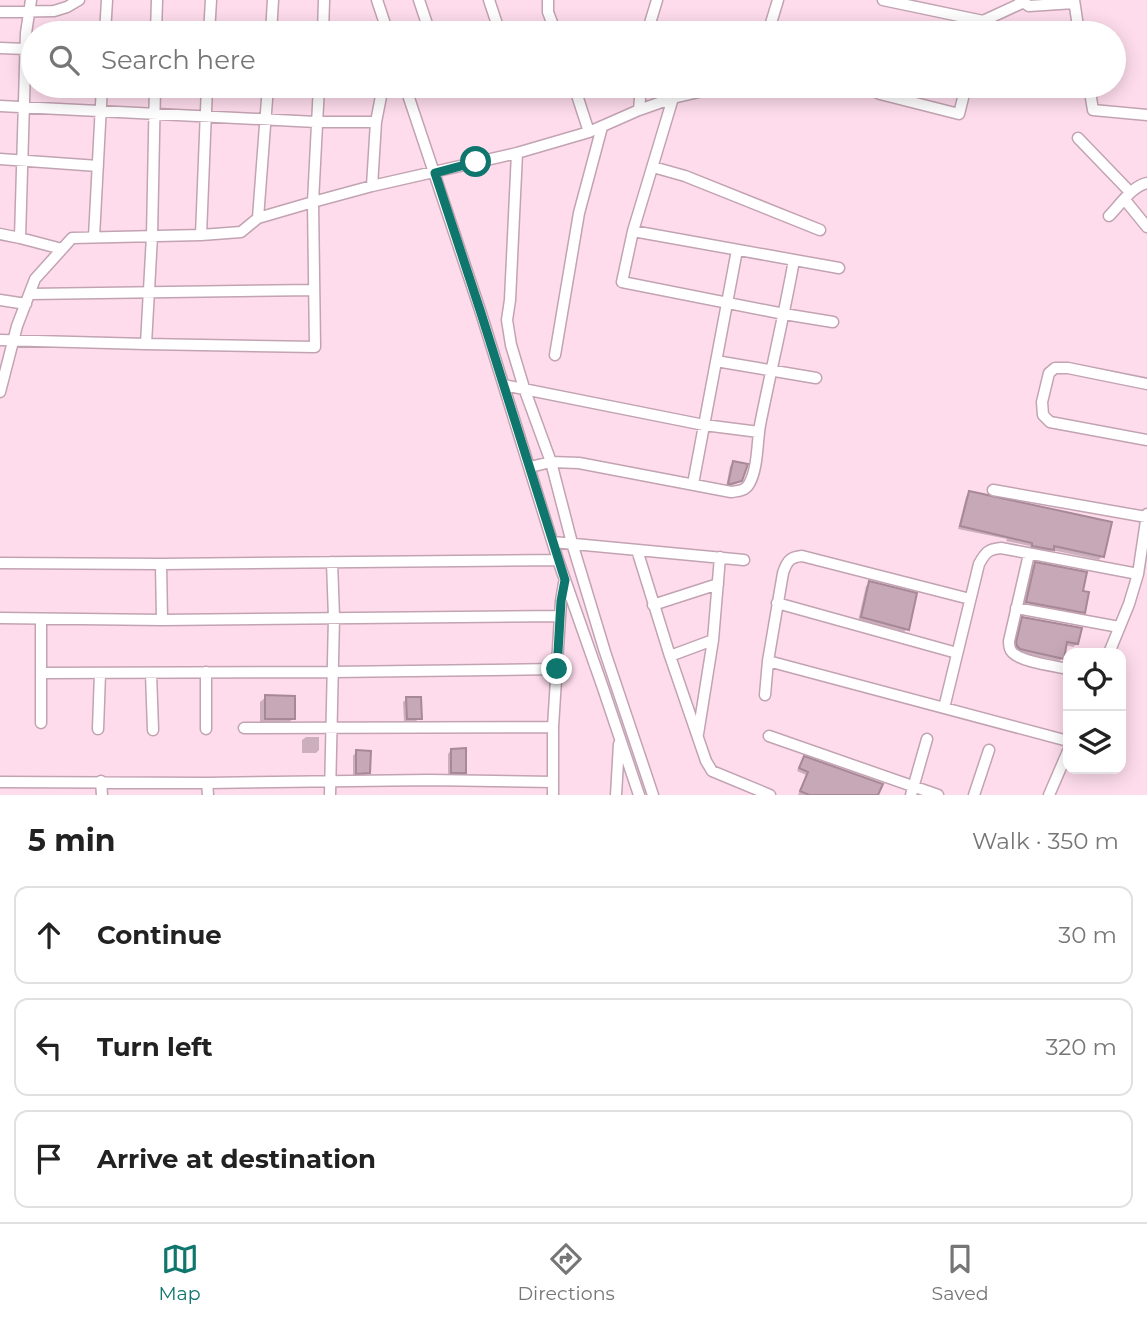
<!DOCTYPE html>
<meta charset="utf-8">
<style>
:root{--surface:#fff;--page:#f2f2f2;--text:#222;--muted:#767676;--line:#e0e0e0;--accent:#0f766e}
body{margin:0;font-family:Montserrat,sans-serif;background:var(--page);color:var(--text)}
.controls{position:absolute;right:21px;bottom:21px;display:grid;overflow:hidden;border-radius:14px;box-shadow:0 4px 18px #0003}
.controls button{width:63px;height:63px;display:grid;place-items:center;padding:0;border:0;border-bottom:2px solid var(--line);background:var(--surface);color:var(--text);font:35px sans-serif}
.stop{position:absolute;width:21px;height:21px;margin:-16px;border:5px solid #0f766e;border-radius:50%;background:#fff}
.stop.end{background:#0f766e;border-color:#fff;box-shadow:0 2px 7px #0008}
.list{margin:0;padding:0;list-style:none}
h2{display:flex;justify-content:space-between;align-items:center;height:91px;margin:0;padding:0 28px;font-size:30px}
h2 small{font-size:23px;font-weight:400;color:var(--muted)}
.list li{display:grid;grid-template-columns:46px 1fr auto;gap:21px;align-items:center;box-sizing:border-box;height:98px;margin:0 14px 14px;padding:0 14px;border:2px solid var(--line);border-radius:14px}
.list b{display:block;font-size:26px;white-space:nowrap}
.list em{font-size:23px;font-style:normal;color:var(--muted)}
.icon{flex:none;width:38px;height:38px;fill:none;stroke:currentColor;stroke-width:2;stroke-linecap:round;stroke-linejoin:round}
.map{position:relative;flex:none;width:1147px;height:795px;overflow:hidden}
.search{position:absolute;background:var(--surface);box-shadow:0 4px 18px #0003;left:21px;right:21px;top:21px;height:77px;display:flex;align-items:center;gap:18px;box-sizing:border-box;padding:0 24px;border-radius:38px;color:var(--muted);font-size:26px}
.sheet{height:427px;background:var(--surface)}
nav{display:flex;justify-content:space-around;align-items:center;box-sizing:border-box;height:98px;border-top:2px solid var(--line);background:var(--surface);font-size:19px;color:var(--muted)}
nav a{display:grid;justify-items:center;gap:4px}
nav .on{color:var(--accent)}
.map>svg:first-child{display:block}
</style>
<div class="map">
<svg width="1147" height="795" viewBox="0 0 1147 795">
<rect width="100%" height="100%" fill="#fedcec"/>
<!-- shadow -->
<path fill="#0003" d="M733,463L740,480L736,484L726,487L730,466Z
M969,493L1102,556L1099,560L1052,550L1048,553L1029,549L1030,546L1006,541L1007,539L958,529L966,497Z
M1035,564L1081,593L1083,612L1080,616L1023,605L1032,567Z
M870,583L907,629L904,632L898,631V630L858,621L866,586Z
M1023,619L1077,644L1073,647L1065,645L1063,658L1059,661L1019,653L1014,648L1019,622Z
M266,697L293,719L287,724H260V702Z
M407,699L420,718L416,721L404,722L403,702Z
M306,737H319V750L316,753H302V740Z
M451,750L465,772L461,775L448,776V754Z
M356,752L369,773L365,776H353V756Z
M804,758L880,785L876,795H798L806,775L797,771L801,762Z"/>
<!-- building -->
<path fill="#c7a8b7" stroke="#a78897" stroke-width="2" d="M733,461L748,464L742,481L731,484H728Z
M969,491L1112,522L1104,557L1054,546V550L1032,546V543L960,526Z
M1035,562L1087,572L1083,591L1089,592L1085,613L1026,602Z
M869,581L917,593L909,630L861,617Z
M1022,617L1082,628L1078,644L1067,642L1064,659L1020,649L1017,646L1016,642Z
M265,695L295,696V719H265Z
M406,697H421L422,719H407Z
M466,748V773H451V749Z
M356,750L371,751L370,773L356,774Z
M804,756L883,784L878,795H809L800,791L808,772L799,768Z"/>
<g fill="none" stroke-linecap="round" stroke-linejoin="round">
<!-- minor casing -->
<g stroke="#c2a3b2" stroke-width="13">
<path id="minor" d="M31,0L26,33L20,238L62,249
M377,0L388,33
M419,0L430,33
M489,0L500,33
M548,0V12L556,33
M883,0L983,21L1022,3
M1020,0L1029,6L1074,3
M1074,0L1079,33
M0,12L54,11L67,7L79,0
M105,33L107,0
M156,33L157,0
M209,33L211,0
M271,33L273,0
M323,33L324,0
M647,33L657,0
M768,33L778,0
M980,33L983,21
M0,48L26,49
M155,86L152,236L146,344L315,347L313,202L258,218L268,86
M207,86L201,235L241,232L258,218
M319,86L313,202L372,186L517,153L589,132L639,110L673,98L633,231L622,282L784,314L833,322
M405,86L481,313L558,560L603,688L639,795
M574,86L589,132
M803,86L828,90L858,86
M864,86L880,94L959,114L966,86
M1089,86L1093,110L1147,115
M673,98L724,86
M0,106L316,122H376
M639,110L641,86
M1078,138L1130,192
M517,153L510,300L507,320L511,345L524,388L551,462L572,543L605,652L653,795
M0,159L98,166
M653,167L685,176L820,230
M372,186L376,122L383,86
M1125,200L1147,227
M1109,216C1120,205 1132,186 1147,183
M633,231L839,268
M0,234L20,238
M94,237L102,86
M30,294L314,290
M0,300L26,304
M0,340L146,344
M555,355L579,213L602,127
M716,361L816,378
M1147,384L1068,368H1055L1049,373L1042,402L1043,415L1050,422L1147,440
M504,385L704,425L759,432
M0,392L17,326L35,279L72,238L201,235
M530,467L551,462L579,463L731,492C738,491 745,491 749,484C758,469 757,442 760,425C771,370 784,316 794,260
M693,484L737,250
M993,490L1146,517
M553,542L744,560
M637,550L670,656L706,761L712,771L770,795
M1029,554L1009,641C1009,645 1009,649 1012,652C1020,662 1055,666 1068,669
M0,563L161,564L558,560
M161,564L162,620
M777,603L957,653
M653,605L718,584
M1016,608L1119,627
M0,618L162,620L560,616
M41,619V723
M1109,653L1129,604L1138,574L1147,514
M670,656L713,640
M768,661L1068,741
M41,673L333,672L557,669
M151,673L153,730
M765,695L768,661L783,573C787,561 790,557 802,556L970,599
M944,708L979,564C985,553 988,549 1001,548L1138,574
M244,728L553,727
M98,729L100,673
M206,729V672
M698,734L713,640L720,557
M769,736L938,795
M101,781L102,795
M0,782L207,783L429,780L553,782
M207,783L208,795
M330,795L334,617L332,562
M553,795V727L561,601L564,583
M616,795L619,744
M911,795L927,739
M974,795L989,750
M1049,795L1068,751"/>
</g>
<!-- minor -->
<use href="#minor" stroke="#fff" stroke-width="10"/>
</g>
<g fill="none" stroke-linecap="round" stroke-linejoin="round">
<!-- route -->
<path stroke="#0f766e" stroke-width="9" d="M476,162L435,173L481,313L565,580L561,601L557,669"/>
</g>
</svg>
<div class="controls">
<button><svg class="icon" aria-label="locate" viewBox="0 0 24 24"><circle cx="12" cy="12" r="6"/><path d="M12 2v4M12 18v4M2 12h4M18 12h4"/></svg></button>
<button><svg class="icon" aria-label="layers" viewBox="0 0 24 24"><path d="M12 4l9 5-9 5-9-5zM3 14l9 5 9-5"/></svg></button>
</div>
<div class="stop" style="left:476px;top:162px"></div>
<div class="stop end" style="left:557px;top:669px"></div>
<div class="search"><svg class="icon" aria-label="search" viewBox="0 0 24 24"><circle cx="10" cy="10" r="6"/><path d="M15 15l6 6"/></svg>Search here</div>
</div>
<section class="sheet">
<h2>5 min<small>Walk · 350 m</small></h2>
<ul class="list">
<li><svg class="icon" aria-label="ahead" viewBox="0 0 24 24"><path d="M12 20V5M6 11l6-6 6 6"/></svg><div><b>Continue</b></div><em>30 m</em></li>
<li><svg class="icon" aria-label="left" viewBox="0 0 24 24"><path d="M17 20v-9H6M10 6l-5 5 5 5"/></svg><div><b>Turn left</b></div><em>320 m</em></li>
<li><svg class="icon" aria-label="arrive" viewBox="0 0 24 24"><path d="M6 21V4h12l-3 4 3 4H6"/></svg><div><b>Arrive at destination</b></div></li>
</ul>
</section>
<nav>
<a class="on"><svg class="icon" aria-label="map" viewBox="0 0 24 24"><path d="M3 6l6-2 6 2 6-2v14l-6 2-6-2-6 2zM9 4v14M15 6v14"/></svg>Map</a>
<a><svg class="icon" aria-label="directions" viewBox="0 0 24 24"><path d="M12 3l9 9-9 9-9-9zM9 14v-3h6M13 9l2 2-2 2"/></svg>Directions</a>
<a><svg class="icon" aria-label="saved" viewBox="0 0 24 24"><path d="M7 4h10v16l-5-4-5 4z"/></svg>Saved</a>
</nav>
